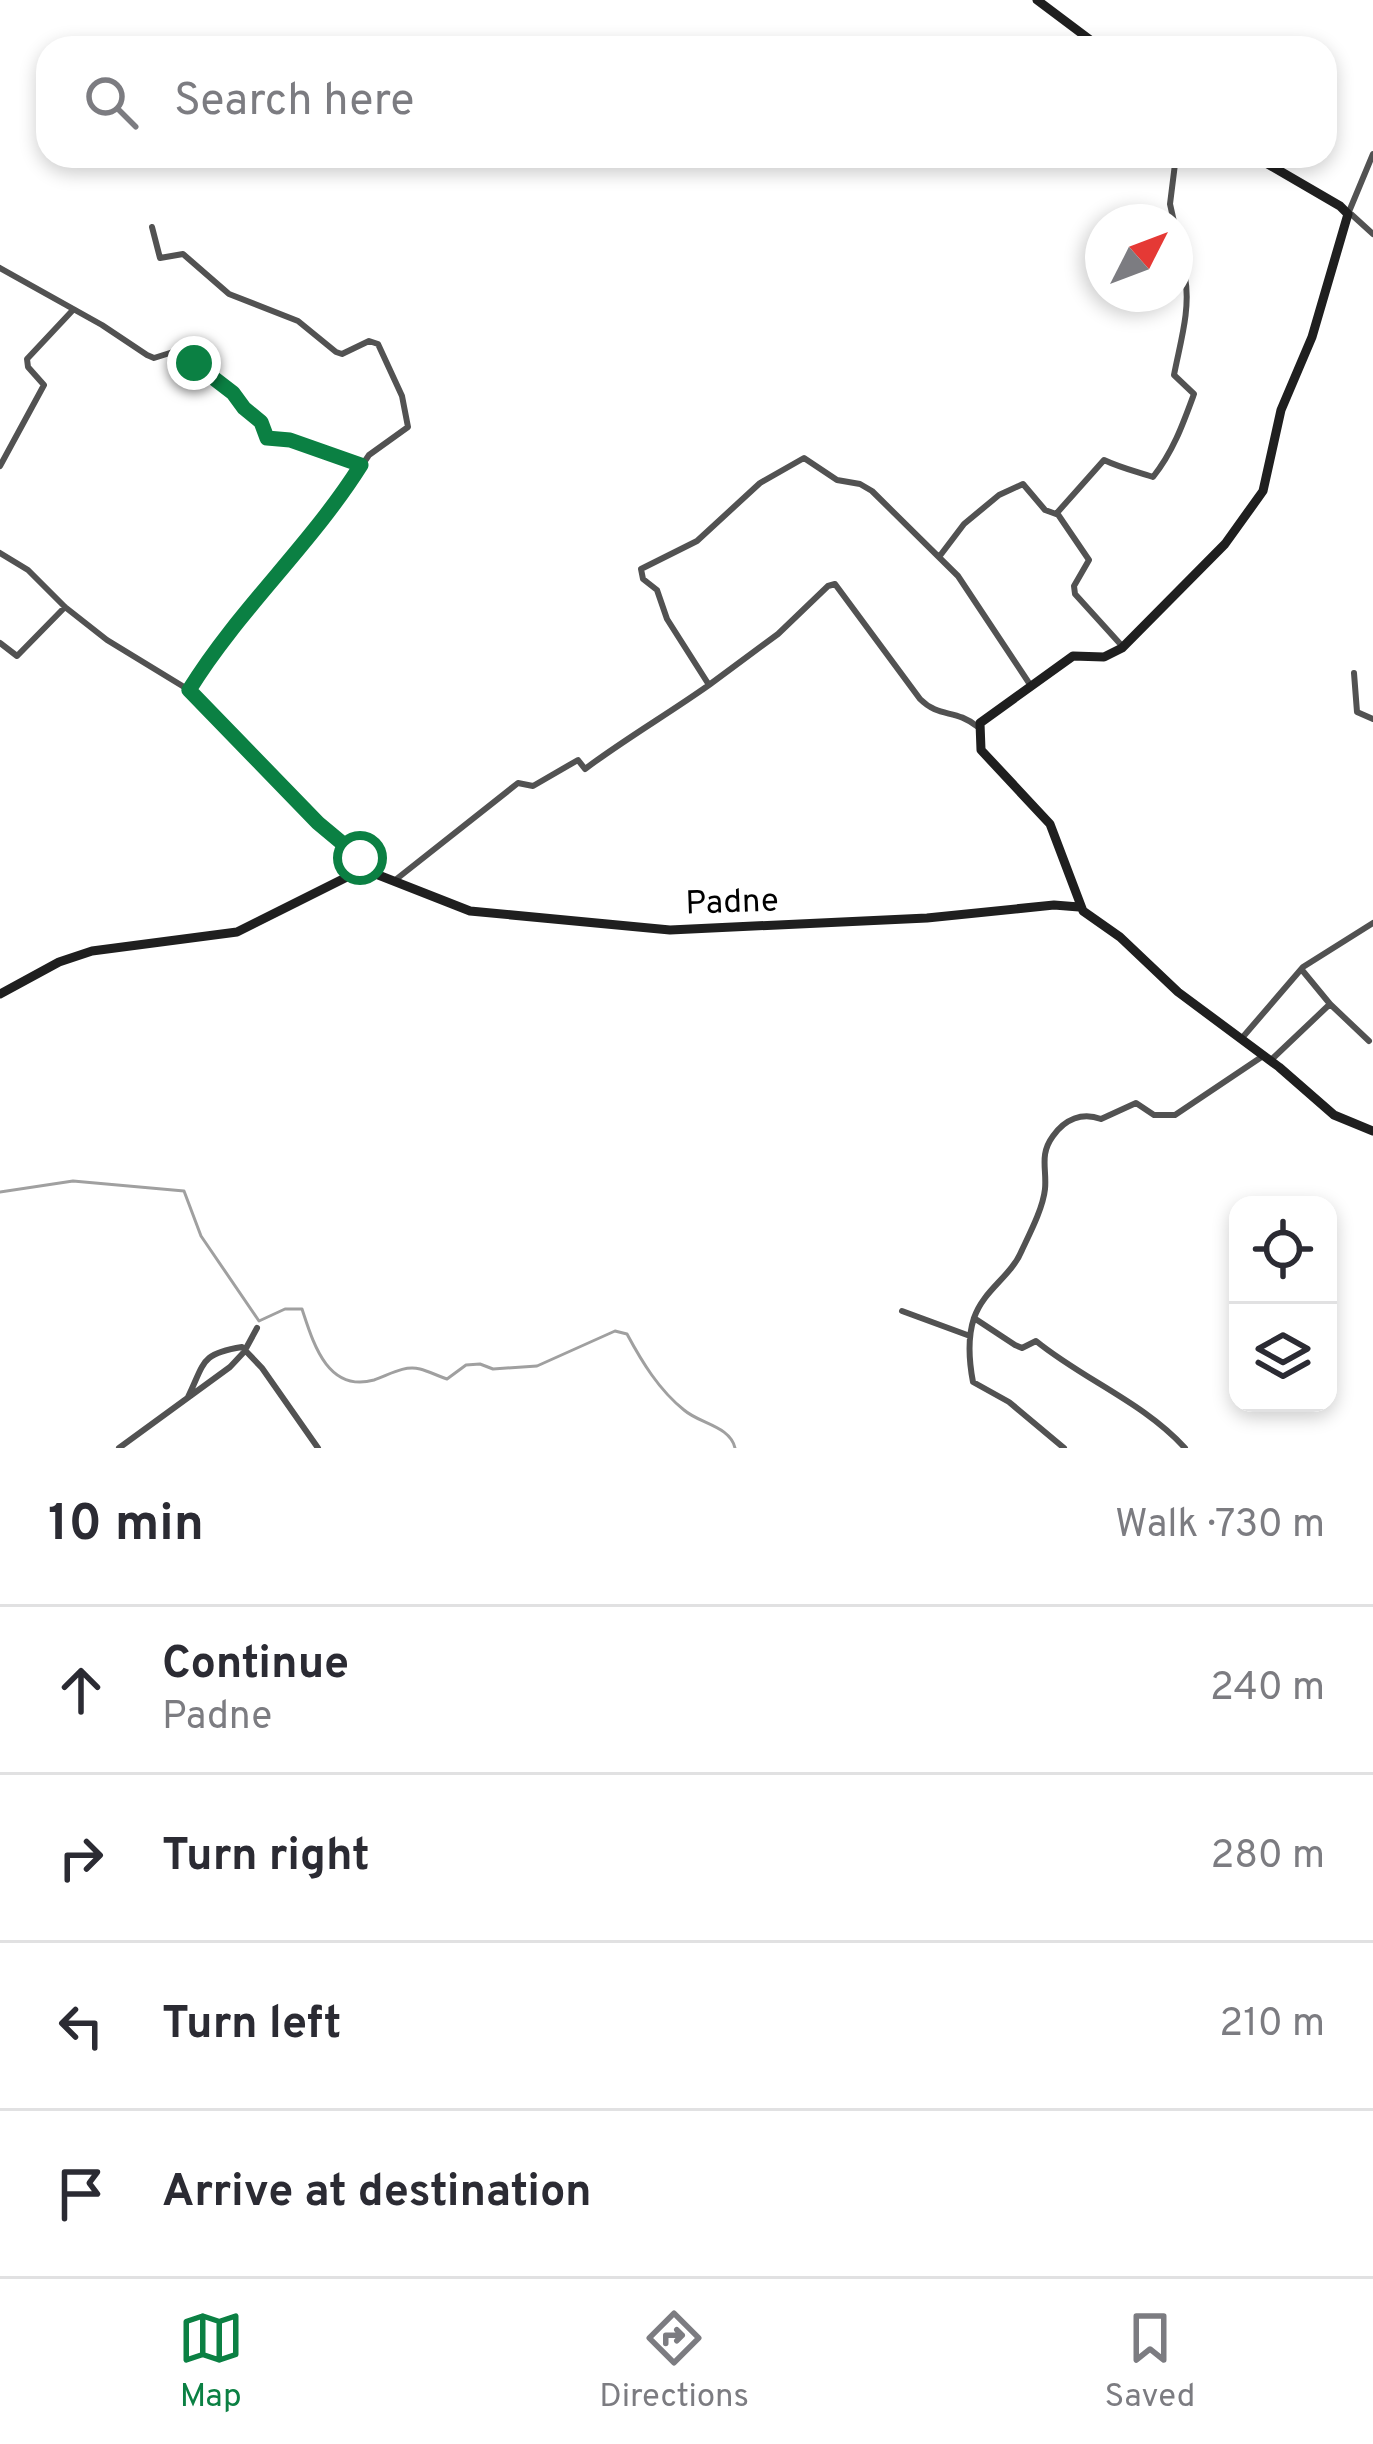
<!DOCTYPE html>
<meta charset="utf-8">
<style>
:root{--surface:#fff;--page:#f2f2f3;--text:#2b2b33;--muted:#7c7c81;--line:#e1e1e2;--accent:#0b8043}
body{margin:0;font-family:Overpass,sans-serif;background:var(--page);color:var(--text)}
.controls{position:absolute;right:36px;bottom:36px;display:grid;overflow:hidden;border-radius:24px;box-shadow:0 6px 18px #0003}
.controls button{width:108px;height:108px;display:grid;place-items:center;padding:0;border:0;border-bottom:3px solid var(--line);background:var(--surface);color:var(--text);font:60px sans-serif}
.compass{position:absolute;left:1085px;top:204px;width:108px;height:108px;border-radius:50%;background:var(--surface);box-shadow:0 6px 18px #0003;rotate:48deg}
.stop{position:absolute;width:36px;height:36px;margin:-27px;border:9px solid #0b8043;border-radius:50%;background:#fff}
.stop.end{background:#0b8043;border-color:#fff;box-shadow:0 3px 12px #0008}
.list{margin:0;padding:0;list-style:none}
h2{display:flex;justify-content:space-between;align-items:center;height:156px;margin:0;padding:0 48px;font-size:51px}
h2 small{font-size:39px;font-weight:400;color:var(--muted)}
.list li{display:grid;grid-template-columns:78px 1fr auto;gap:36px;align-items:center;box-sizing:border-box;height:168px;padding:0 48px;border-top:3px solid var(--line)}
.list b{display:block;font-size:45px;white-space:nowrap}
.list p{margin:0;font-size:39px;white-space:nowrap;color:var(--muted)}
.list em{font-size:39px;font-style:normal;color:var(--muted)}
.icon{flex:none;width:66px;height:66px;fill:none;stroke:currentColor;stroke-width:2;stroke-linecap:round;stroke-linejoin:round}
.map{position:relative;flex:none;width:1373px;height:1448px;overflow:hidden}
.search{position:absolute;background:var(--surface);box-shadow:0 6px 18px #0003;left:36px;right:36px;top:36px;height:132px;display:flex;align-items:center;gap:30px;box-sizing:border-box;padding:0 42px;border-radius:36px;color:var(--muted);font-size:45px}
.sheet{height:828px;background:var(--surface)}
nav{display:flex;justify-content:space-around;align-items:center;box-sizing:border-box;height:168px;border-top:3px solid var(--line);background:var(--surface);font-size:33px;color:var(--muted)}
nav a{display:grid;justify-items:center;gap:6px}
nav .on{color:var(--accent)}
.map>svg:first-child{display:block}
</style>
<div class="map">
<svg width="1373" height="1448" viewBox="0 0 1373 1448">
<rect width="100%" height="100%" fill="#fff"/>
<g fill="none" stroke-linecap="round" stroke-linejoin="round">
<!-- stream -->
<path stroke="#a0a0a0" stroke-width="3" d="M0,1192L73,1181L184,1191L201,1236L259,1321L285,1309H302C313,1342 327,1393 374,1380C389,1375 403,1365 420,1369C428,1371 438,1376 447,1379L466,1365L480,1364L493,1369L537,1366L615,1331L627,1334C642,1362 659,1390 684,1410C700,1424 730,1426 735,1448"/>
<!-- minor -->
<path stroke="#525252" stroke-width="6" d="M1348,214L1373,154
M1351,214L1373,234
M1174,222L1170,204L1176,156
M152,227L160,258L183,254L229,294L298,321L336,352L342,354L369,341L378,344L402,396L408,427L369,455L319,529L224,637L189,690
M0,268L102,325L147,355L154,358L173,352L233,393L244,408L261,422L267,438L290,440L361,465
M0,466L44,385L28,367L27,359L72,311
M1057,513L1089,560L1074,586L1075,594L1123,647
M0,553L28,570L65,607L107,640L189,690L368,869
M939,557L964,524L999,495L1023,484L1045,510L1056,514L1104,460C1121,468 1135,471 1153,477C1173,452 1183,424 1194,394L1174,375C1180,343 1191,309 1185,277L1175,268
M0,643L17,656L65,607
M1354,673L1357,712L1373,719
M709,685L778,634L828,586L835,584L920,699C940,719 955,708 978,727
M394,881L518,783L533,786L578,760L585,769C625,739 668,714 709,685L667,619L657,590L643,579L641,569L697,541L760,483L804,458L837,480L860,484L872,491L958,576L1031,686
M1302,970L1330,1004
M1242,1038L1303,967L1373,923
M1270,1061L1330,1004L1369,1041
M902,1311L970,1336
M974,1318L1015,1345L1022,1348L1036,1341C1084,1380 1143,1402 1185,1448
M188,1397C205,1362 200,1354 242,1347L262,1368L318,1448
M119,1448L230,1367L244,1352L257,1328
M1064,1448L1009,1402L973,1382C969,1361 967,1339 974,1318C984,1289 1011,1277 1022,1250C1030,1233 1043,1208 1045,1189C1047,1169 1039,1155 1053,1136C1065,1119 1082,1112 1101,1119L1136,1103L1154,1115H1175L1263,1056"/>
<!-- secondary -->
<path stroke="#1f1f1f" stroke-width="9" d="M1037,0L1101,48
M1254,156L1340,206L1348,214L1312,337L1281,410L1263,491L1225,544L1122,648L1104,657L1073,656L980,723L981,750L1050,824L1083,911L1120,937L1178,992L1279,1067L1334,1115L1373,1131
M0,994L59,962L92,951L237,932L363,869L470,911L670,930L927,918L1054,905L1079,907"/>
</g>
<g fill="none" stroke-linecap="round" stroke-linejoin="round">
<!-- route -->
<path stroke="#0b8043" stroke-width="15" d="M194,363L233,393L244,408L261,422L267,438L290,440L361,465C310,546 239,609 189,690L318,823L360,858"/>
</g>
<g text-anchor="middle" stroke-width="12" stroke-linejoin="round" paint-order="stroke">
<!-- street labels -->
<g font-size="33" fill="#000" stroke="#fff">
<text transform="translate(732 900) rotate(-2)" y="12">Padne</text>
</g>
</g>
</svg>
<div class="controls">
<button><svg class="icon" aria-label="locate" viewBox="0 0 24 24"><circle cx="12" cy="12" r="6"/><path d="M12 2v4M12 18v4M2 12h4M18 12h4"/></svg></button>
<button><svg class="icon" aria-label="layers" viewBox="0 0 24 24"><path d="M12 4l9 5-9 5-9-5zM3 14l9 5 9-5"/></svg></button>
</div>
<svg class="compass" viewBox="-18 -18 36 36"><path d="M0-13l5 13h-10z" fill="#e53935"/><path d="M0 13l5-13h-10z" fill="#7c7c81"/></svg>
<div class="stop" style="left:360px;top:858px"></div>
<div class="stop end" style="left:194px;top:363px"></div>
<div class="search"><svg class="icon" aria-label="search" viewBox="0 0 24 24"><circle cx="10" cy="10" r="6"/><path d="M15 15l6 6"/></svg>Search here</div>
</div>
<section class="sheet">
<h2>10 min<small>Walk · 730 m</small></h2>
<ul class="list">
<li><svg class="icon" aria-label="ahead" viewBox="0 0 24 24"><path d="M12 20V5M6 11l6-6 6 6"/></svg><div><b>Continue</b><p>Padne</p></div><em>240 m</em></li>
<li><svg class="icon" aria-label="right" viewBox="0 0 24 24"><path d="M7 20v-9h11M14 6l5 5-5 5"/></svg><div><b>Turn right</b></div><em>280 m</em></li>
<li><svg class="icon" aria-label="left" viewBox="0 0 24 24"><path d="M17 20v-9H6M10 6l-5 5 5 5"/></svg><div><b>Turn left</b></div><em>210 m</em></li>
<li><svg class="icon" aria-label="arrive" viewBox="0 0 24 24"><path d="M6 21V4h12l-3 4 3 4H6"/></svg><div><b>Arrive at destination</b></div></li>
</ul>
</section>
<nav>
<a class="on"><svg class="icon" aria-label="map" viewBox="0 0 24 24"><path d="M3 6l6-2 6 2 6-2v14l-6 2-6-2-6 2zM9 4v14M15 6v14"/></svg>Map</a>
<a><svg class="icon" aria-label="directions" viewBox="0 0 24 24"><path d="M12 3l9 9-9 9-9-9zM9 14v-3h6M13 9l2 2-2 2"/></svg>Directions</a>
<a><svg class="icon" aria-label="saved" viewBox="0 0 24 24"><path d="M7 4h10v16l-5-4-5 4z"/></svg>Saved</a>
</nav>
